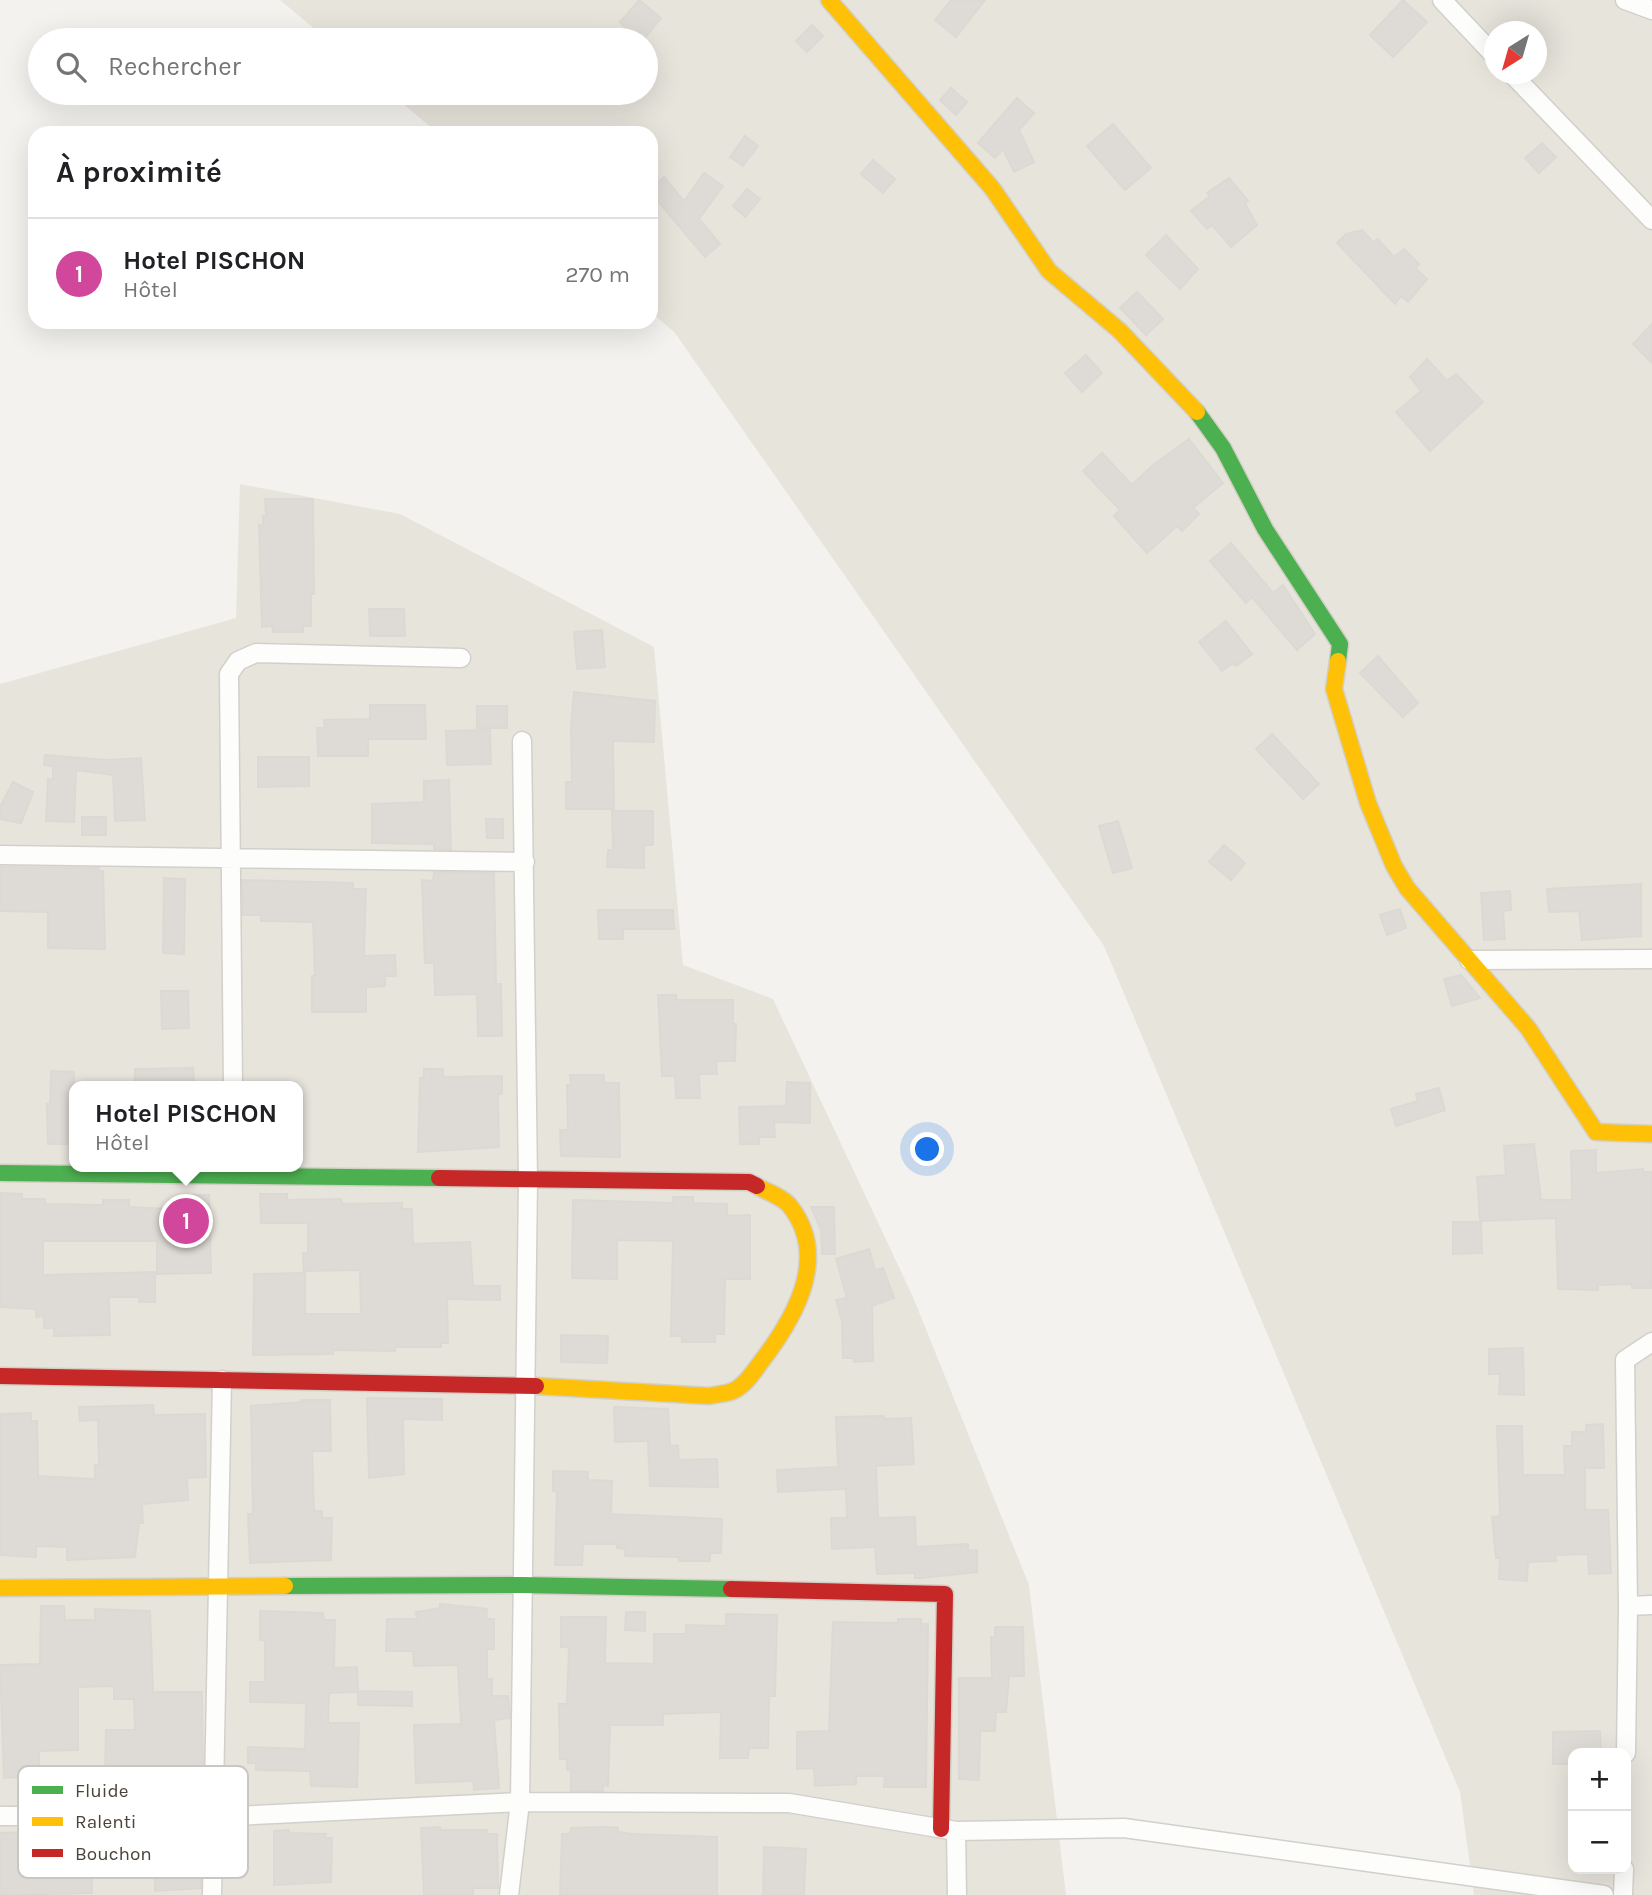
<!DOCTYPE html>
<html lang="fr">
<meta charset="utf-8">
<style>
:root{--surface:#fff;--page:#f2f2f2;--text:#202124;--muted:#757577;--line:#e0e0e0;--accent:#ea580c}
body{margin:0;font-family:Karla,sans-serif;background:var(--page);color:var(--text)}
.controls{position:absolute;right:21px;bottom:21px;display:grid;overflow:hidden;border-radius:14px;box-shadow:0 7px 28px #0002}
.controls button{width:63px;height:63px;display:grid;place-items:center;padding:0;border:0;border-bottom:2px solid var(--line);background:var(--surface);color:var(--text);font:35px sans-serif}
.compass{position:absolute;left:1484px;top:21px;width:63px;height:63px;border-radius:50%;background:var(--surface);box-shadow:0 7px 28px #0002;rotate:217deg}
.you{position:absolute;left:928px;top:1150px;width:24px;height:24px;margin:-18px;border:5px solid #fff;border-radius:50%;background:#1a73e8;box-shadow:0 0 0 10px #1a73e833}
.badge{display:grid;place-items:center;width:46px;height:46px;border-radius:50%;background:var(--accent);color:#fff;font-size:23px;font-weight:700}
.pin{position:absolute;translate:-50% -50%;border:4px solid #fff;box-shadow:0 2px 7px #0006}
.popup{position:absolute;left:69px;top:1081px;width:234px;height:91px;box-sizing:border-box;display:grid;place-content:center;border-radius:14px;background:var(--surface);filter:drop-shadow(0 2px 5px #0005);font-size:23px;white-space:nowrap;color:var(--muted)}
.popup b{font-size:26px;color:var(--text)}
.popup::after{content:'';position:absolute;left:50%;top:100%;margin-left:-14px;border:14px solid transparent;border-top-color:var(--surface)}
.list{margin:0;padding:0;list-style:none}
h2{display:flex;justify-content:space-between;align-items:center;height:91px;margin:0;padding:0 28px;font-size:30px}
h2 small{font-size:23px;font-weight:400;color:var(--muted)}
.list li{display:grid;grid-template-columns:46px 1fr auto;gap:21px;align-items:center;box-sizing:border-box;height:112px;padding:0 28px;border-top:2px solid var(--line)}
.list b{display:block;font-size:26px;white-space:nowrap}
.list p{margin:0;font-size:23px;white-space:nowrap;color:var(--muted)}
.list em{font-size:23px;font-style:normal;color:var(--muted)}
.icon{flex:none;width:38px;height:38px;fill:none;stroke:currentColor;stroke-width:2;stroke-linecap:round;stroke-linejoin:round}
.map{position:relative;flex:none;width:1652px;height:1895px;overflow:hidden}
.search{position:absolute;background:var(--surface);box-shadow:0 7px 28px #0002;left:28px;top:28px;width:630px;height:77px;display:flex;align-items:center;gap:18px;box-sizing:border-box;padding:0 24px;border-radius:38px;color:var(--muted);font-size:26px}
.panel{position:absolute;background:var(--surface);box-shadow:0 7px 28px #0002;left:28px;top:126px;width:630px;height:203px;border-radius:21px}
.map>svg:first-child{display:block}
</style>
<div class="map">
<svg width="1652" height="1895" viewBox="0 0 1652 1895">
<rect width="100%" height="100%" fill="#f4f2ee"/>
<!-- residential -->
<path fill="#e7e4dc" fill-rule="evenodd" d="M280,0H1652V1895H1474L1460,1792L1104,946L675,333L651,312V133H438L390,93H646V40H328ZM1494,32H1536V74H1494ZM1573,1753H1626V1869H1573Z
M240,484L400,514L654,647L683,965L773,999L913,1297L1029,1585L1066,1895H0V684L236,618ZM74,1086H298V1167H74Z"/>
<!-- building -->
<path fill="#dedbd6" stroke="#dcd9d4" stroke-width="2" d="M639,0L661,18L643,40H636L620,22Z
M951,0H985L956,37L935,20Z
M1403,0L1427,22L1393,57L1370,35Z
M812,25L823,36L807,52L796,41Z
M951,88L967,102L956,115L940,100Z
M1017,98L1034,113L1019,130L1034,162L1014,172L1003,149L995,158L978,143Z
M1113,124L1151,168L1125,190L1087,146Z
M745,136L758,146L743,166L730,157Z
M1542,143L1556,157L1539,173L1525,158Z
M873,160L895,179L883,193L861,174Z
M704,173L723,186L699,219L720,244L705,257L651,193V189L664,177L684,201Z
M1229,178L1248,201L1245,204L1257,225L1231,247L1212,225L1207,229L1191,211L1210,196L1207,193Z
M747,189L760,199L745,217L733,206Z
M1362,230L1373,242L1378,239L1394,257L1404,249L1419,264L1415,268L1427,279L1408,302L1401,296L1395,304L1337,243L1346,234Z
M1166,235L1198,269L1180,289L1146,255Z
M1137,292L1163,319L1146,335L1120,308Z
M1652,324V363L1633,344Z
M1086,355L1102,373L1082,392L1065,373Z
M1427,359L1447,381L1456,374L1483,402L1430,451L1396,412L1421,391L1410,377Z
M1189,439L1223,483L1193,508L1199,514L1182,531L1177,526L1147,553L1114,516L1120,510L1083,471L1102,453L1132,485L1152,466Z
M265,499H313L314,594H311V626H303V632H273L272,626L262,627L259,525H263V516H266Z
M1231,543L1273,593L1283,585L1315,634L1297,650L1252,597L1246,603L1210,561Z
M369,609H404L405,636H370Z
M1226,621L1252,654L1236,666L1233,663L1222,671L1199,642Z
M602,630L605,667L577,669L574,632Z
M1378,656L1418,703L1403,717L1360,673Z
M574,692L655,701L654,742L613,741L614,809H566V782H572L571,726Z
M370,705H425L426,739H368V756H318L317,728H325L324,720L370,719Z
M477,706H507V728H477Z
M490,730L491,764L447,765L446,731Z
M1272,734L1319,784L1303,799L1256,749Z
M45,755L107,760L141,758L145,820L115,821L113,775L76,770L74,822L46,821L48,779L53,780V766L44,765Z
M258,757H309V786L258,787Z
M449,780L451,850L434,849V844L372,843V804L424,802V781Z
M13,782L33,792L21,823L0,819V807Z
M612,811H653V845H644V868L607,867L608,850H613Z
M82,817H106V835H82Z
M486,819H503V838H487Z
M1118,821L1132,868L1113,873L1099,826Z
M1224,845L1245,863L1231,880L1209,862Z
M0,867L99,868V871H103L105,949L48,948V912L0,911Z
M434,872L494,873L496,984H501L502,1036H478L477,994L435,995L434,963H425L422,880L433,881Z
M164,878L185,879L184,954L163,953Z
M242,880L353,883V889H366L364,956L395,955L396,976H385V986L366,987V1012H312V976H315L313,922L261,921V915H243Z
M1641,884V936L1582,940L1579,911L1549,912L1547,889Z
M1510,891L1511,910L1503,911L1505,939L1484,940L1481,893Z
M1400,909L1406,928L1387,935L1380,915Z
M598,910H673L674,929H623V939H599Z
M1461,975L1480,998L1452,1006L1444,979Z
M161,991H188L189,1028L162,1029Z
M658,995H676V1000H733V1024H736L735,1061H716L717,1074H699L700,1098H676L675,1076H662Z
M193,1068L194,1086H135V1069Z
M424,1069H443V1077L502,1076V1094H498L499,1147L418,1152L420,1078H424Z
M51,1071L74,1072V1144H48L47,1104H50Z
M570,1075H604V1083H619L620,1157L561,1156L560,1130H568L567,1085H571Z
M787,1082L810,1083V1123L774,1122L775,1137H759V1144H740L739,1107L786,1106Z
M1439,1088L1445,1110L1396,1126L1391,1109L1418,1101L1416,1094Z
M1534,1144L1541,1200H1572L1571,1151L1596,1150V1173L1643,1169L1644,1172H1652V1288H1632V1284L1598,1285V1290L1558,1289L1556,1218L1480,1221L1477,1177L1506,1175L1504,1146Z
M0,1193L22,1194V1199H45V1204L103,1205V1200H129V1207L187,1210V1195H209L211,1273L157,1274V1241H43V1275L155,1272V1302H139V1297H109L110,1335L54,1336V1328H44V1316L36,1317V1309L0,1307Z
M260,1194H287V1200L341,1199L342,1203L347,1204L402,1203V1209H412L413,1244L470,1242L473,1286H500V1300L447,1299L448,1343H441V1347H395V1351L333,1350V1354L253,1355L254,1274L305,1273V1314H361L360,1270L304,1271L303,1253H308V1223H261Z
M673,1197H693V1203L727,1204V1216L750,1215V1279H725L724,1334H715V1342H682V1336H671L673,1241L617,1240V1279L572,1278L573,1200L673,1203Z
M811,1207H834L835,1254H822L821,1230Z
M1453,1222H1481L1482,1253L1453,1254Z
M869,1249L875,1270L883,1268L894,1298L872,1306L873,1361L854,1362V1358H843L842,1321L836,1300L847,1298L836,1259Z
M561,1335L608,1336L607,1363L561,1362Z
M1523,1348L1524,1395L1499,1394L1500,1374H1489V1349Z
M367,1398L442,1399V1420L403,1419L404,1474L369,1478Z
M302,1400H330L331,1451H312L314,1511H322V1518H332L331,1560L250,1563L248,1514H253L251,1406L302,1402Z
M153,1405L154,1415L205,1414L206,1477L187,1478L188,1500L142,1504L143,1523H139L135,1557L67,1560V1547L36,1546V1557L0,1555V1414L31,1413V1421H37L38,1476L95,1479V1465H99L98,1420L80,1421L79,1407Z
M614,1407L668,1409L670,1446L678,1445L679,1460L717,1459L718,1487L650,1486L648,1441L615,1442Z
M884,1416V1419L911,1418L914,1464L876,1466L878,1518L915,1517L916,1547L968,1544V1551L977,1550V1572L921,1578H915V1573L877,1574L875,1547L832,1549L831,1518H847L846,1489L778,1492L777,1470L838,1467L836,1417Z
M1603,1424L1604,1468H1585V1510H1608L1611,1573L1589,1574L1588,1554L1555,1555L1556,1561L1528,1562L1527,1581L1499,1579L1500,1558H1496L1492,1517L1500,1516L1497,1426H1522L1523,1475H1565L1564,1446H1572V1432H1586V1425Z
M553,1471L588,1472V1480L612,1481L611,1514L722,1519L721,1553H710V1561H679V1557L625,1556V1549L617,1548V1544H583L582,1565H555L557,1492L553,1491Z
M440,1604L487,1609L486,1619H494V1649H487V1679H492V1696H508L510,1713V1718L494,1720L499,1788L474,1790L473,1781L416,1783L414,1725L461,1724L458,1665L414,1666L413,1651H386L387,1619H417L416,1612L440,1608Z
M41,1606H64L65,1620H95V1609L150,1611L153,1692H202L203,1773L172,1776L105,1771L106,1730H135L134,1699H114V1686L78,1687V1750L39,1751V1773H20V1777L4,1778L0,1665L40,1664Z
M260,1611L323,1613L324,1620H335L334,1668L357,1667L358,1691L412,1692V1706L358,1705V1692L329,1693L328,1723H359L357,1787L311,1786L310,1771L256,1770V1763H248V1747L305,1749L306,1703L250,1702V1682H265V1640H260Z
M626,1612H645V1631L625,1630Z
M726,1614L777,1615L775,1696H769L768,1748H749L748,1758H720L721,1712L663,1714V1725H610L608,1786L603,1785V1791H571V1770H567V1759H560L559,1704H567L569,1647H561V1617H606L605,1663L654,1664V1634H686V1625L726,1626Z
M898,1619H921V1624H928L926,1787H884L885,1776H856V1784L815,1786L814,1768L797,1769V1732L829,1731L833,1622L898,1623Z
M995,1627H1023L1024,1676H1009L1006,1712H996L995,1731H980L979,1780L959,1779V1678H992L991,1637H995Z
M1600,1731L1601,1753H1573V1764H1553V1732Z
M440,1827V1830H487V1834H497L498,1888H473V1895H424L421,1828Z
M604,1827L618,1828V1832L633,1834L717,1837V1895H560L562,1834H570L571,1828Z
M289,1830V1833L326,1834L325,1838H332L331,1882L274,1885V1831Z
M27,1832V1836H37V1851L92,1853V1893L0,1895V1833Z
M196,1837L197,1867H201V1888L155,1891L154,1855H148L147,1838Z
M764,1847L806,1849L804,1895H763Z"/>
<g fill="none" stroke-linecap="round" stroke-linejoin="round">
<!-- street casing -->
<g stroke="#d2d0cb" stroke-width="21">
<path id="street" d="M1442,0L1494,55
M1625,0L1652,10
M1512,74L1652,220
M0,855L525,862
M1469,960L1652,959
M233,1086L229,674L238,661L256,653L461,658
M1628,1606L1652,1605
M1626,1753L1628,1606L1625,1360L1652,1342
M0,1816L213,1817L520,1802L789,1803L956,1831L957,1895
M956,1831L1124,1828L1604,1895
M212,1895L222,1380
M509,1895L520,1802L528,1180L522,741
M1623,1895L1624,1869"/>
</g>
<!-- fast casing -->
<g stroke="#d3cfc5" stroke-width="19">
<path id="fast" d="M1197,412L1223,448L1265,529L1340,644L1338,661
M0,1173L439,1178
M285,1586L521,1585L731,1589"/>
</g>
<!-- slow casing -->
<g stroke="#d3cfc5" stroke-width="19">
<path id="slow" d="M829,0L992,188L1049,271L1120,331L1197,412
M1338,661L1334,689L1368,803L1394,866L1407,888L1528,1028L1596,1132L1652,1134
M536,1386L709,1396C717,1394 728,1394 735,1390C748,1383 756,1368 764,1358C797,1314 829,1256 790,1206C783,1197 767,1192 757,1186
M0,1588L285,1586"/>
</g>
<!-- jam casing -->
<g stroke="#d3cfc5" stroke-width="19">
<path id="jam" d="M439,1178L749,1182L757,1186
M0,1376L536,1386
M731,1589L945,1594L941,1829"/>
</g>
<!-- street -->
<use href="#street" stroke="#fdfdfc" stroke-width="18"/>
<!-- fast -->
<use href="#fast" stroke="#4caf50" stroke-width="16"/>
<!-- slow -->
<use href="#slow" stroke="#ffc107" stroke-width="16"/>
<!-- jam -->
<use href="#jam" stroke="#c62828" stroke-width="16"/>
</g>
<!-- legend -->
<rect x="18" y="1766" width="230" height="112" rx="10" fill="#fff" stroke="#c9c7c4" stroke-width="2"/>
<rect x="32" y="1786" width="31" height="8" fill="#4caf50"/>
<rect x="32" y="1817" width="31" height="9" fill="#ffc107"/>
<rect x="32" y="1849" width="31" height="8" fill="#c62828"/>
<g font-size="19" fill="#4b4439">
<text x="75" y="1797">Fluide</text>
<text x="75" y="1828">Ralenti</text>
<text x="75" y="1860">Bouchon</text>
</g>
</svg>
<div class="controls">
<button>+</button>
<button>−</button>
</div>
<svg class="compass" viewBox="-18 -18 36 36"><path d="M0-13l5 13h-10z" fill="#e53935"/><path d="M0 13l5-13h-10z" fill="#757577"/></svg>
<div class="you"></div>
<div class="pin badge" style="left:186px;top:1221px;background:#d1479c">1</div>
<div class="popup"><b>Hotel PISCHON</b>Hôtel</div>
<div class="search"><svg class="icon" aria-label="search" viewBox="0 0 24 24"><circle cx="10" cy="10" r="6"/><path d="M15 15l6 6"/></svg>Rechercher</div>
<section class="panel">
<h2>À proximité<small></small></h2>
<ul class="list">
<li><span class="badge" style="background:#d1479c">1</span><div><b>Hotel PISCHON</b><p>Hôtel</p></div><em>270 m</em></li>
</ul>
</section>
</div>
